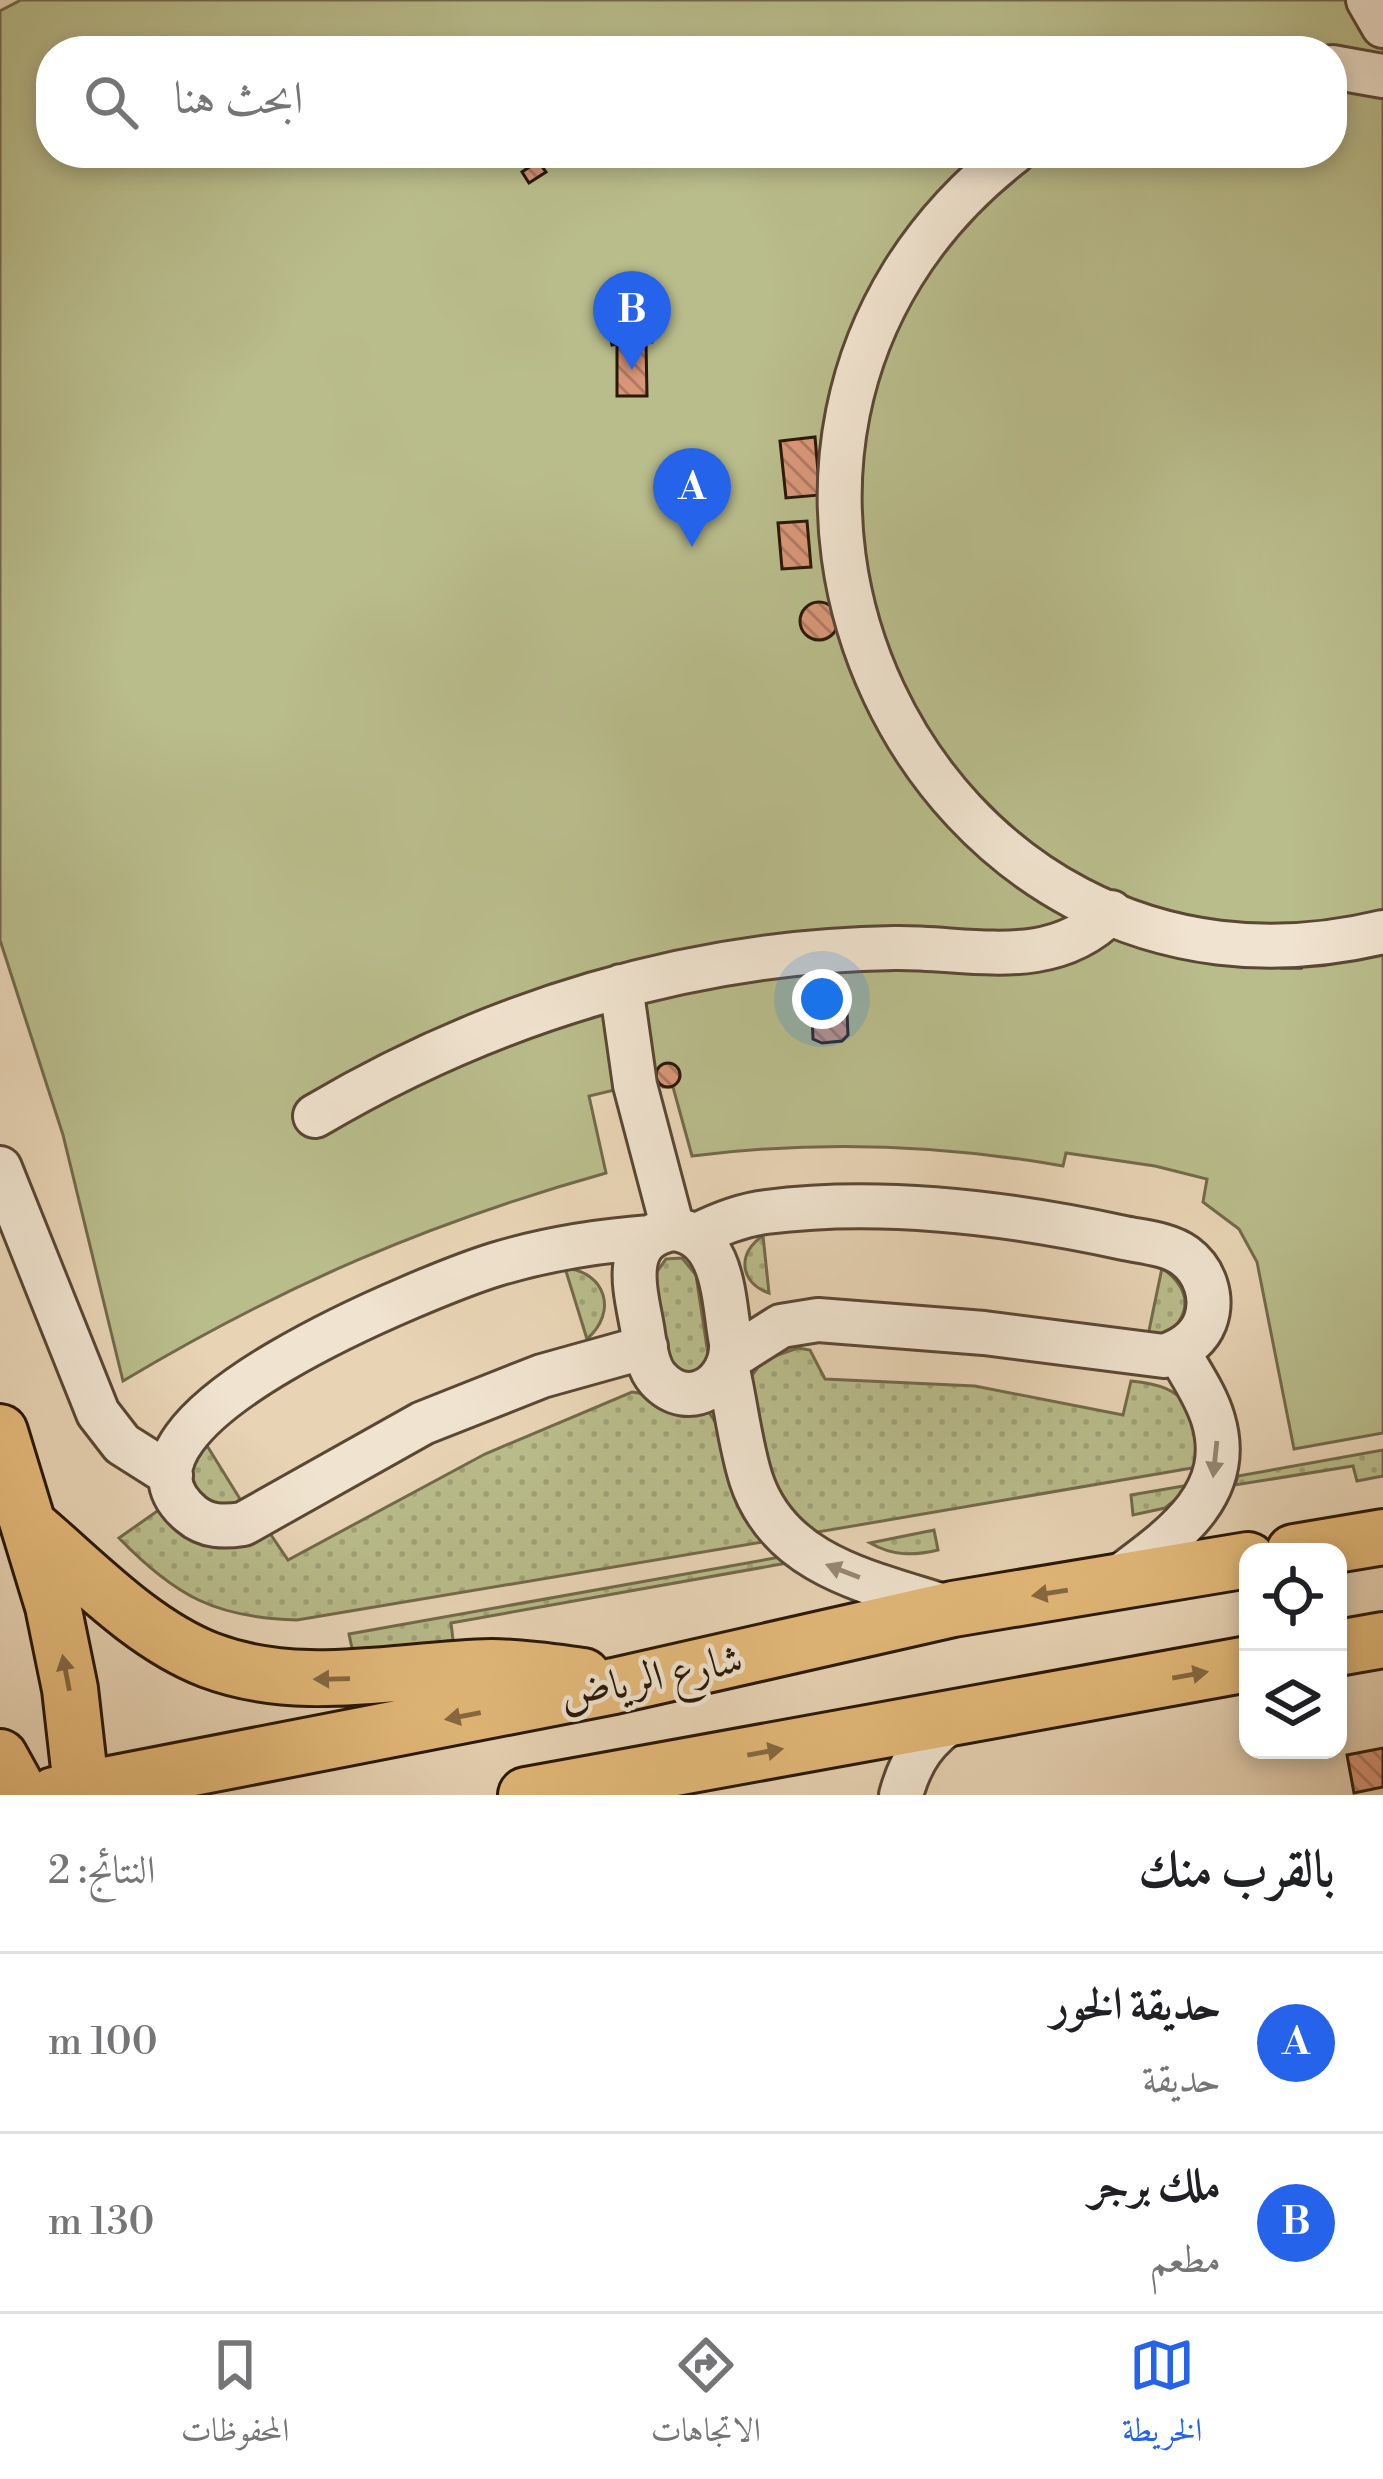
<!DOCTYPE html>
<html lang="ar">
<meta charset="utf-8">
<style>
:root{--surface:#fff;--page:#f2f2f2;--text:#202124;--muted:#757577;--line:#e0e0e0;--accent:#2563eb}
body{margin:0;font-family:"Libre Bodoni",Amiri,serif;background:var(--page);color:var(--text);direction:rtl}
.controls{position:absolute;right:36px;bottom:36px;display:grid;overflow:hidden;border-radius:24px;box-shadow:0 6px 18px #0003}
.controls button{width:108px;height:108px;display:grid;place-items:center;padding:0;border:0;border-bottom:3px solid var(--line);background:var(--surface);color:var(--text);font:60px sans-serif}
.you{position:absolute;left:822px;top:999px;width:42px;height:42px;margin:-30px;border:9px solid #fff;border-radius:50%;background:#1a73e8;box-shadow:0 0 0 18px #1a73e833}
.badge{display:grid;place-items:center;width:78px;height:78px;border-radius:50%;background:var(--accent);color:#fff;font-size:39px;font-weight:700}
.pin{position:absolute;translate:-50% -99px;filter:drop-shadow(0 3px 6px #0008)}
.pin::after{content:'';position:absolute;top:63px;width:42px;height:36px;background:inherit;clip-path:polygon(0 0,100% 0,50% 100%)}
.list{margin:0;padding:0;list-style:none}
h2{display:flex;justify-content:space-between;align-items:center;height:156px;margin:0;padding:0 48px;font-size:51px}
h2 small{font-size:39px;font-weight:400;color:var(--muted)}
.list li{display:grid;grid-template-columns:78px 1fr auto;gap:36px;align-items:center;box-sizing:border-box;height:180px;padding:0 48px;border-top:3px solid var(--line)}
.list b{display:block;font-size:45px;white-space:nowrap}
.list p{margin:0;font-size:39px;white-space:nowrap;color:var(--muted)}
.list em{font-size:39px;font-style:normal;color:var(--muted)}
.icon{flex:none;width:66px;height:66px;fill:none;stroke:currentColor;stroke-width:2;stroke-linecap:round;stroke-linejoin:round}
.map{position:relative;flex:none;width:1383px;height:1795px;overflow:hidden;direction:ltr}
.search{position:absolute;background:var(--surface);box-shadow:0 6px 18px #0003;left:36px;right:36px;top:36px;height:132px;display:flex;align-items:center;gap:30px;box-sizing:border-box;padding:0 42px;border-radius:48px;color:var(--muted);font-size:45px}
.sheet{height:516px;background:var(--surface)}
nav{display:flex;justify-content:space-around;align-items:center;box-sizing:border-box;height:168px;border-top:3px solid var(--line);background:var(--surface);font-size:33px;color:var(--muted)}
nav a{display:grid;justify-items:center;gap:6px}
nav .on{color:var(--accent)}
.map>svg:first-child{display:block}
</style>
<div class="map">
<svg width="1383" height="1795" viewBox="0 0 1383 1795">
<defs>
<pattern id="grass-dots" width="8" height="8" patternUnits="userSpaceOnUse" patternTransform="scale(3)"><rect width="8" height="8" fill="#b9bc8b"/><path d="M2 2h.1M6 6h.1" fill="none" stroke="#9fa177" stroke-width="1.8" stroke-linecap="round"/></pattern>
<pattern id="building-back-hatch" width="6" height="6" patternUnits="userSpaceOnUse" patternTransform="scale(3)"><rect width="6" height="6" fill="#d99779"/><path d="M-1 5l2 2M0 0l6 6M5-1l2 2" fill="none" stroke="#b07a61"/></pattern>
</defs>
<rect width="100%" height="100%" fill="#e8d4b5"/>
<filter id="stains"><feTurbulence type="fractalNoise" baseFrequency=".00167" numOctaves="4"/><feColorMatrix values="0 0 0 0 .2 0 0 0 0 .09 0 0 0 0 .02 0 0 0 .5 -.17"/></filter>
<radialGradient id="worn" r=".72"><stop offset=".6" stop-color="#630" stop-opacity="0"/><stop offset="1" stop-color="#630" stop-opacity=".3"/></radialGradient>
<!-- grass -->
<path fill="url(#grass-dots)" stroke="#726a4a" stroke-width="3" d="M763,1236L769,1293C739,1283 737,1252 763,1236Z
M682,1258L696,1275L708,1354L707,1362L695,1374L679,1373L668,1362L653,1277L666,1259Z
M565,1268C606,1272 618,1312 587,1339Z
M1162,1268C1202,1297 1185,1330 1146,1345Z
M798,1348L810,1350L825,1379L975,1386L1123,1415L1131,1381C1194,1387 1193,1412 1198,1467L812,1533C763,1494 762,1439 749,1380L763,1360Z
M632,1392C659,1394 680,1413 708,1411C736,1450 736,1502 763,1542L297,1620C216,1618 175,1596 119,1538L163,1507L269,1532L288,1560L485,1454Z
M201,1436L245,1507C195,1515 181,1475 201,1436Z
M1383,1450V1476L1357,1481L1353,1466L1235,1485L1238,1476Z
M1195,1484L1165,1508L1133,1515L1131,1495Z
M934,1530L938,1550C913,1556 893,1556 870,1543Z
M786,1556L787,1563L451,1623L453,1640L354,1658L349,1634Z"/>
<!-- park -->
<path fill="#b9bc8b" stroke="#726a4a" stroke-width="3" fill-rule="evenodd" d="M21,0H1383V1433L1294,1449L1257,1262L1239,1229L1203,1202L1207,1179L1155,1166L1066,1153L1063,1166C938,1144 818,1140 692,1156L673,1087H663L656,1080L589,1096L606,1173C428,1223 282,1286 123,1381L63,1135L0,940V11ZM51,51H1332V153H51Z"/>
<!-- building -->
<path fill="url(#building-back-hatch)" stroke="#2a1809" stroke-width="3" d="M538,161L546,172L529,183L522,172Z
M629,309L648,316L654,329L652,342H646L647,396H617V344L612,345L609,332L613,319Z
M815,437L820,495L786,498L780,441Z
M807,521L811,567L782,569L778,523Z
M800 621a19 19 0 1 1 38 0a19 19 0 1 1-38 0Z
M1282,954H1300L1301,968H1282Z
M839,1008L847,1012L848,1035L842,1041L822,1043L813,1039L812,1015L817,1009Z
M656 1075a12 12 0 1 1 24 0a12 12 0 1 1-24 0Z
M1383,1748V1787L1354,1793L1347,1755Z"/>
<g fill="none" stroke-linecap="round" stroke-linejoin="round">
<!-- minor casing -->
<g stroke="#5a4734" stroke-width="48">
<path id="minor" d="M1368,0L1383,26
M1332,67L1383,76
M1013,153C639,443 920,1044 1383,932
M621,986L635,1085L673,1229
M315,1116C491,1012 689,951 895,948C971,947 1051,973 1111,912
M0,1168L98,1413L122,1444L171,1475
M673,1229C726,1235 723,1302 731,1343C733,1384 689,1413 658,1379C646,1366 645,1344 642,1327C635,1288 620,1238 673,1229Z
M697,1235C719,1224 741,1215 766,1212C883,1197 1009,1213 1124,1238C1144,1242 1169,1244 1185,1256C1205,1271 1214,1298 1205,1322C1198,1340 1182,1350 1164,1356L984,1333L818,1320L781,1326L732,1357
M646,1347L542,1376L423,1423L243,1524C224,1527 206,1527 191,1514C81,1422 438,1282 497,1264C547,1249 598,1241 650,1237
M728,1370C736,1405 740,1444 751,1479C780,1568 875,1583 953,1609
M1111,1583C1165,1542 1237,1498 1213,1419C1206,1395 1190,1373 1178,1351
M901,1795C911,1759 926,1737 958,1717"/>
</g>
<!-- major casing -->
<g stroke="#2a1809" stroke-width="60">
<path id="major" d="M0,1432L53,1606L70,1689L82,1795
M32,1528C86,1574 142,1634 209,1660C301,1695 397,1669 492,1667C522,1667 553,1672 583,1676
M1294,1552L1383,1537
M1338,1648L1383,1640
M0,1757L21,1795
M54,1795L614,1686L953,1609L1248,1560
M526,1795L1248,1664"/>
</g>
<!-- minor -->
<use href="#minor" stroke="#f0e3cf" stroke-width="42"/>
<!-- major -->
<use href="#major" stroke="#e4ba7a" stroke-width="54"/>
</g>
<!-- one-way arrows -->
<defs><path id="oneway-solid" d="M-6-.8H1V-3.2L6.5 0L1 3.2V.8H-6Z" transform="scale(3)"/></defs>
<g fill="#978876">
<use href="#oneway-solid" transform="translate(1215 1459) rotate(96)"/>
<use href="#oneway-solid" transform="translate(843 1571) rotate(-159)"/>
</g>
<g fill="#876942">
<use href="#oneway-solid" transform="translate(1050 1593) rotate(171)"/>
<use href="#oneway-solid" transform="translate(66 1673) rotate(-101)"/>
<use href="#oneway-solid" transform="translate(1190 1675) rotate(-10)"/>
<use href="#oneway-solid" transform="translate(332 1679) rotate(179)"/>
<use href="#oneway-solid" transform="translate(463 1716) rotate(169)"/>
<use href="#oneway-solid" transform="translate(765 1752) rotate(-10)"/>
</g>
<g text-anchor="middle" stroke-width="9" stroke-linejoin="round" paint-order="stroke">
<!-- street labels -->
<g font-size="42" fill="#2a1809" stroke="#f0e3cf">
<text transform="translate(651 1676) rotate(-12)" y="15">شارع الرياض</text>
</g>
</g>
<rect width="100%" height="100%" filter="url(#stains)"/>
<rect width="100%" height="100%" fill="url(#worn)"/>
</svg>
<div class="controls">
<button><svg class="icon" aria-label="locate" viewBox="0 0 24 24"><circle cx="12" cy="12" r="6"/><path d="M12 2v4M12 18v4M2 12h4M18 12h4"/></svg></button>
<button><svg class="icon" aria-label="layers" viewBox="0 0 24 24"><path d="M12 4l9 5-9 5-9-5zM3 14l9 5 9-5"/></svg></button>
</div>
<div class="you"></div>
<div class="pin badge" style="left:692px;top:547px">A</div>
<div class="pin badge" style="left:632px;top:370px">B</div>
<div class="search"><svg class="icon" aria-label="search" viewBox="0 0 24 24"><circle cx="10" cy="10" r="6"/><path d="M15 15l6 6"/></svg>ابحث هنا</div>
</div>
<section class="sheet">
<h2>بالقرب منك<small>النتائج: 2</small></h2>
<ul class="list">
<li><span class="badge">A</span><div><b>حديقة الخور</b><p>حديقة</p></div><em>100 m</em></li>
<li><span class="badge">B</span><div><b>ملك برجر</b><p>مطعم</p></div><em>130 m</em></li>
</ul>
</section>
<nav>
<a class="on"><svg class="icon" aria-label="map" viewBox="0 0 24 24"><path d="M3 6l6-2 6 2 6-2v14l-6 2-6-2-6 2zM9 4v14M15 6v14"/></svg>الخريطة</a>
<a><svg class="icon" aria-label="directions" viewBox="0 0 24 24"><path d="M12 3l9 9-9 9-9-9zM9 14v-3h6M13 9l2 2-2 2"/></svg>الاتجاهات</a>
<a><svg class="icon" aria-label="saved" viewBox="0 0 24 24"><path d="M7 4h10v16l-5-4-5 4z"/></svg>المحفوظات</a>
</nav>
